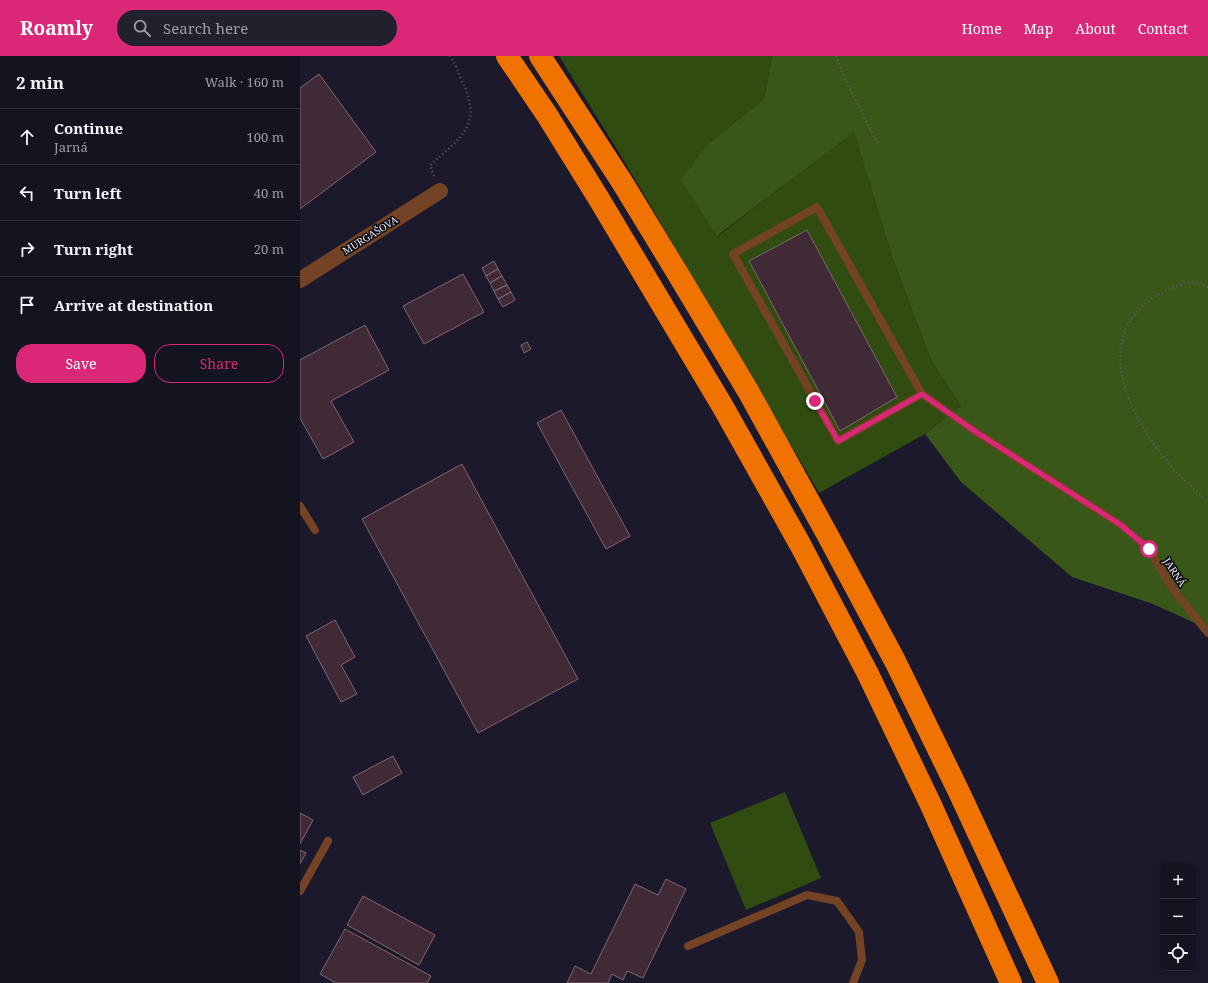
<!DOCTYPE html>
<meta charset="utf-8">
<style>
:root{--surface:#141320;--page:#21202d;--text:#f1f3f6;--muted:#9d9ea5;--line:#33323e;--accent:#db2777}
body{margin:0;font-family:"Noto Serif",serif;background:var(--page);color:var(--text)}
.controls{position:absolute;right:12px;bottom:12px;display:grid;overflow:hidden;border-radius:8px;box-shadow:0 2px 6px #0003}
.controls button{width:36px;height:36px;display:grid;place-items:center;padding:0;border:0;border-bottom:1px solid var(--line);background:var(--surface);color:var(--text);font:20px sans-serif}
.stop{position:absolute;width:12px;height:12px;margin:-9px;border:3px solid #db2777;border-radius:50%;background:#fff}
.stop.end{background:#db2777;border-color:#fff;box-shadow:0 1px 4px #0008}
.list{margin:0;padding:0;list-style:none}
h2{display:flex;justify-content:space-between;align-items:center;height:52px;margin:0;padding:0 16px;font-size:17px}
h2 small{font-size:13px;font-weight:400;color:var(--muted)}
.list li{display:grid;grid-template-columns:26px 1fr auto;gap:12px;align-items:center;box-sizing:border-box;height:56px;padding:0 16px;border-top:1px solid var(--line)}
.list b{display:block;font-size:15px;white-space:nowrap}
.list p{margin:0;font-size:13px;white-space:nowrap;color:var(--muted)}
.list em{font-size:13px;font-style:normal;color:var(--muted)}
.actions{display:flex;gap:8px;padding:12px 16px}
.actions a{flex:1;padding:9px 0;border:1px solid var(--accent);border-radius:16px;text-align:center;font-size:14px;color:var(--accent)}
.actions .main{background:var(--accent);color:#fff}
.icon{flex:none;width:22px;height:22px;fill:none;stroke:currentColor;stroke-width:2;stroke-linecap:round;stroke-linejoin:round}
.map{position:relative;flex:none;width:908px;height:927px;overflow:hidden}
header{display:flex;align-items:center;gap:24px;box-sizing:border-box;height:56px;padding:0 20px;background:var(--accent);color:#fff}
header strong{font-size:19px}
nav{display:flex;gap:22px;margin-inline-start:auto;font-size:14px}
.search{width:280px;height:36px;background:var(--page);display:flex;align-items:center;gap:10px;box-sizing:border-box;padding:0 14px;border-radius:22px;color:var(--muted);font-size:15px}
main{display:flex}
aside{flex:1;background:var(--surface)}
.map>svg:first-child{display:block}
</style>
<header>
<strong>Roamly</strong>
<div class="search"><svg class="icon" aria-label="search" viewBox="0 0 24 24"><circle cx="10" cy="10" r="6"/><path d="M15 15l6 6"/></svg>Search here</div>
<nav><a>Home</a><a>Map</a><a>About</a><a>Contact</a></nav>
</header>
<main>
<aside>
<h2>2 min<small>Walk · 160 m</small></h2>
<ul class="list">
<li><svg class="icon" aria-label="ahead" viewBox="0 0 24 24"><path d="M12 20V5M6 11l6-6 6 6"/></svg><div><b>Continue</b><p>Jarná</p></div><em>100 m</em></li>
<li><svg class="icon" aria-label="left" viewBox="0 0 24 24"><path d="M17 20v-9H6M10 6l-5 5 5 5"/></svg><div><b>Turn left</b></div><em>40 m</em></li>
<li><svg class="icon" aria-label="right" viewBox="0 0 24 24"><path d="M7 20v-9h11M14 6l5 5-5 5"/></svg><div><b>Turn right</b></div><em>20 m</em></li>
<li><svg class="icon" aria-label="arrive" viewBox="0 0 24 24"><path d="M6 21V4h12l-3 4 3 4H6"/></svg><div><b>Arrive at destination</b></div></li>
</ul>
<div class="actions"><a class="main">Save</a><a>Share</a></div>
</aside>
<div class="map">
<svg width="908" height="927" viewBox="0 0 908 927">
<rect width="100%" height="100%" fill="#1b192b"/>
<!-- green -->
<path fill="#304c11" d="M259,0H472L464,43L408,88L418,180L554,75L593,204L631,304L661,350L625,378L519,437L326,108Z
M485,736L521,822L446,854L410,767Z"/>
<!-- forest -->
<path fill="#385718" d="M472,0H908V573L853,548L772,521L661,426L625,378L661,350L631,304L593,204L554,76L417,180L381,124L408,88L464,43Z"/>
<!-- building -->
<path fill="#402a35" stroke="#806773" d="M19,18L76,96L0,153V32Z
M507,174L597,341L540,375L449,205Z
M194,205L198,213L186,220L182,212Z
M198,213L202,220L190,227L186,220Z
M163,218L184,256L124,288L103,250Z
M202,220L207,229L194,235L190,227Z
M207,229L211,236L198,243L194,235Z
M211,236L215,244L203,251L198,243Z
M65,269L89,314L31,345L54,386L23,403L0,362V304Z
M227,286L231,293L224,297L221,289Z
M261,354L330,480L306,493L237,367Z
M162,408L278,623L178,677L62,463Z
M35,564L55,601L41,609L57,638L41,646L6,580Z
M93,700L102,717L63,739L53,721Z
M0,757L13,764L0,788Z
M0,794L6,797L0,808Z
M366,823L386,833L343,922L327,915L323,924L312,918L308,927H267L275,910L291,918L335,828L358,839Z
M63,840L135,879L119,909L47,869Z
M45,873L131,920L127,927H36L20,918Z"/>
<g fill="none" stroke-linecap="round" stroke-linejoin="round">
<!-- path -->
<path stroke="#5d5b6c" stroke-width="2.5" stroke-dasharray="1 3" stroke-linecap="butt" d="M536,0L543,19L578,89
M134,120L130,109C162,81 183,69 162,25C158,16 156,8 150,0
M908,231C888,221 875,230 857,239C846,244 833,259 828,269C803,317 845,382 877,417C887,427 898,436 908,446"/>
<!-- lane -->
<path stroke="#744224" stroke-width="8" d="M622,338L538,385L433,198L517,151L622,338L676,376L821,469L849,493L872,532L908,577
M0,450L15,474
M0,835L28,785
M388,890L507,839L537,845L559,876L562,904L553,927"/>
<!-- street -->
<path stroke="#744224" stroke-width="16" d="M0,224L140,135"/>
<!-- highway -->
<path stroke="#f07201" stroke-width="22" d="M207,0L247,59L299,143L423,351L501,490L568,618L630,747L711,927
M240,0L322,126L378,218L448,335L527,478L595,605L658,734L748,927"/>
</g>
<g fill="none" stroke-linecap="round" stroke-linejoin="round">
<!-- route -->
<path stroke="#db2777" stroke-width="5" d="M515,345L538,385L622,338L676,376L821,469L849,493"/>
</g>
<g text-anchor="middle" stroke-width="3" stroke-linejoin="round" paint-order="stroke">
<!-- street labels -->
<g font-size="10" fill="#f0effc" stroke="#06050d">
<text transform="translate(70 179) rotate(-32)" y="4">MURGAŠOVA</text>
<text transform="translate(875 516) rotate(57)" y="4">JARNÁ</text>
</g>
</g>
</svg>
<div class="controls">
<button>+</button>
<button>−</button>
<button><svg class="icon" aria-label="locate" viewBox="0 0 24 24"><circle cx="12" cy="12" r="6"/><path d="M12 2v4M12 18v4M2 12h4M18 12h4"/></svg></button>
</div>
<div class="stop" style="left:849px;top:493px"></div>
<div class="stop end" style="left:515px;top:345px"></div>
</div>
</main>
